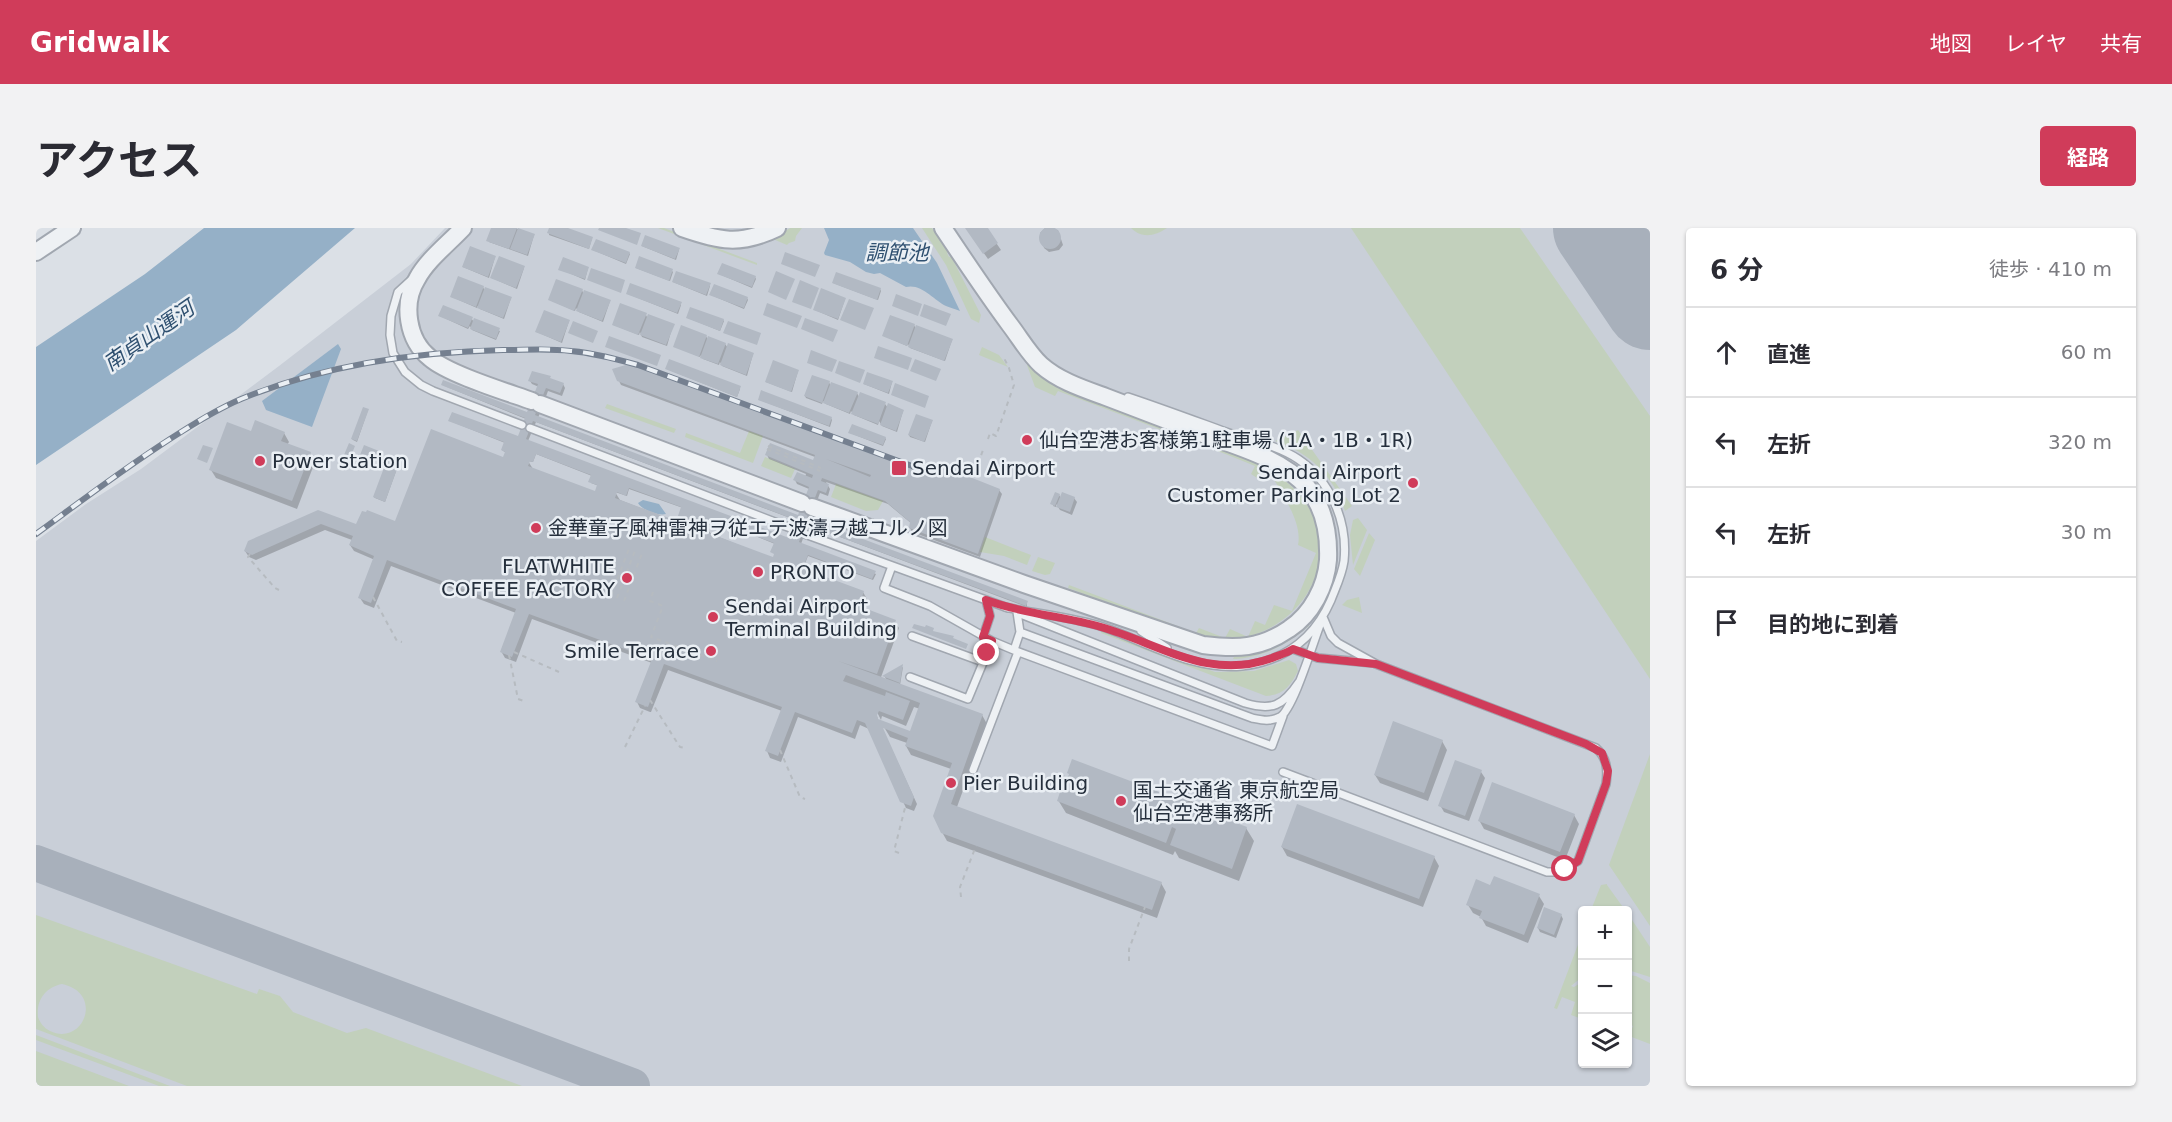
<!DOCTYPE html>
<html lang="ja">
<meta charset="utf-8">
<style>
:root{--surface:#fff;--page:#f2f2f3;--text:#2b2b33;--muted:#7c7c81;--line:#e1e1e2;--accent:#d03c5a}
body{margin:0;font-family:"DejaVu Sans","Noto Sans JP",sans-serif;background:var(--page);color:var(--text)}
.controls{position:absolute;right:18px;bottom:18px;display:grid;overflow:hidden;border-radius:6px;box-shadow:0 2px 4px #0004}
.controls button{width:54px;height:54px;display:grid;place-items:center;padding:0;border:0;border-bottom:2px solid var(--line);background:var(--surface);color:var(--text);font:30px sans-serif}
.stop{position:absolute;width:18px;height:18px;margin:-14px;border:4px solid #d03c5a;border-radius:50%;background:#fff}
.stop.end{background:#d03c5a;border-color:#fff;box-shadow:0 2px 6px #0008}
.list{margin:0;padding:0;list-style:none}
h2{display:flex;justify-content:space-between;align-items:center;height:78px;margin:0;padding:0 24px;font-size:26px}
h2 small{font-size:20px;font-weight:400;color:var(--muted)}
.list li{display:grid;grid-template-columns:39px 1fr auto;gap:18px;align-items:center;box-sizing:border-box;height:90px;padding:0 24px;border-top:2px solid var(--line)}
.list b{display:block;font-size:22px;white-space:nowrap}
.list em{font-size:20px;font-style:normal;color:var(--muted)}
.icon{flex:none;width:33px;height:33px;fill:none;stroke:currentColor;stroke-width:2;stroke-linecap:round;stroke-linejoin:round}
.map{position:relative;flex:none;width:1614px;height:858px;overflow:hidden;border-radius:6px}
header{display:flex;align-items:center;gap:36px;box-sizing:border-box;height:84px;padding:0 30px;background:var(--accent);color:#fff}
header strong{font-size:28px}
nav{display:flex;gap:33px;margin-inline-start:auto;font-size:21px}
.intro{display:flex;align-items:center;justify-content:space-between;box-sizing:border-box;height:144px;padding:0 36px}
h1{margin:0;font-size:42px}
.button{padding:15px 27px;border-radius:6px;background:var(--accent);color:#fff;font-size:21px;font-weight:700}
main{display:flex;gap:36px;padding:0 36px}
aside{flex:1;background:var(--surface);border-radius:6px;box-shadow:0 2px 4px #0004}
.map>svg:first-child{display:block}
</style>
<header>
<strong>Gridwalk</strong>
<nav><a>地図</a><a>レイヤ</a><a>共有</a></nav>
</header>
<div class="intro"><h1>アクセス</h1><a class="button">経路</a></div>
<main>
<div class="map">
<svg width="1614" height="858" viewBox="0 0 1614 858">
<rect width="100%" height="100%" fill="#dbe0e6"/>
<!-- built -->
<path fill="#c9cfd8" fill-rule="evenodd" d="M409,0H1614V858H0V313L50,276L105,241L243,138L375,36ZM1546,682H1592V836H1546Z"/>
<!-- green -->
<path fill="#c2d0bc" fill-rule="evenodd" d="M622,0H628L721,35V37Z
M754,0H766L760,8L759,13L753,15L751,17L737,11Z
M886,0H896L912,24L911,25L913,29L915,28L945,87L943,95L935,91L910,37Z
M1095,0H1131C1119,8 1106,11 1095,0Z
M1315,0H1484L1614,188V451Z
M946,119L963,127L972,139L943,127Z
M992,136L1221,235C1238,244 1254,254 1267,271C1312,332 1263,407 1192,412C1180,412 1168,407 1157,404C1114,393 1073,375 1032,360L1033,357L1160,405L1163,400L1189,410L1194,401L1212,409L1219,393L1229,397L1238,377L1256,383L1280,325L1262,317C1267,293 1243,262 1232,241L1221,250L1215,246L1219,238L1192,227L1022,163L1019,168L999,159L991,137Z
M571,176L640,201L638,205L569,180Z
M1262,202L1316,278L1309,283C1298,248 1273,224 1239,213Z
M713,203L727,208L717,235L649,209L650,205L704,225Z
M729,229L759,241L755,250L725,238Z
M800,256L847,273L842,282L830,283L795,269Z
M1322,290L1331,302L1317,337L1314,307L1317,292Z
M1333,305L1339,312L1324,348L1318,341Z
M949,309L995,327L991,337L968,328L944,324Z
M1002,329L1019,335L1014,346L1009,347L996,343Z
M1323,369L1326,385L1306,377L1311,372Z
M1272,395L1273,398C1250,417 1227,430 1197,431L1198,429C1228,425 1248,414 1272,395Z
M1066,402L1179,444L1218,443L1253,432L1260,436L1262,443C1254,458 1248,467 1230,468L1065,405Z
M1614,526V698L1573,637Z
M1571,656V657L1589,682H1555L1565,657Z
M1592,686L1614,719V749L1592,742Z
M0,687L221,766L223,761L244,768L257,784L311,805L330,800L486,858H151L0,801ZM26,756C69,765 47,819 14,803C8,800 4,795 2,789C0,772 10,759 26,756Z
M1546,706V749L1535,758L1538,759L1546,754V791L1535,787L1539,774L1526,769L1521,781L1518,780Z
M1592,747L1600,748L1614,755V816L1593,808L1597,798L1592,795Z
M0,807L134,858H123L0,812Z
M0,823L93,858H0Z"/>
<!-- water -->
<path fill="#95b0c7" d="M168,0H319L200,102L0,237V119L109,46Z
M788,0H877L901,35L924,83C920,81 914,80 910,78C898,72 885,55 870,59L844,45L838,46L830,44L814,34L789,27L788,25L793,12Z
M302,116L305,121L276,199L230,182L226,173Z
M607,272L623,276L630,286C622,288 606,282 602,275Z"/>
<!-- shadow -->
<path fill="#0003" fill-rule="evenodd" d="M456,0H479L498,7L492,28L453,14Z
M514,0H528L556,10L553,21L513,7Z
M930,0H950L965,22L952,31Z
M1009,0L1022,2L1027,17L1023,22L1013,24L1008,20L1004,5Z
M606,18L642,21L643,22L640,32Z
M557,22L593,25L594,26L590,36Z
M459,29L453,50L427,39Z
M488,40L481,61L456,50Z
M552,40L549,52L524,41Z
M600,40L636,43L637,44L634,53Z
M683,46L719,49L720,51L716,60Z
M637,54L673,57L674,58L671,68Z
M797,55L844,61L845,63L842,72Z
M447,59L449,63L475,70L468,91L444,81L441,78V80L416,69Z
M546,62L548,67L574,73L567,94L543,84L540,80L539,83L514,72Z
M592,66L644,75L645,77L642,86Z
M675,67L711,70L712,72L708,81Z
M809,71L802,92L779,82Z
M610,87L612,91L637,97L631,118L606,109L604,104L603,107L578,97Z
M404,88L435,90L438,94L464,103L460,112L436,102L434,98L432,101Z
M652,90L687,92L688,93L684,103Z
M533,93L526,115L501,104Z
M878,97L880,101L916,112L909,133L874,120L872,116L871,118L848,108Z
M670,108L672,112L689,116L692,120L717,126L711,148L686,138L684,134L683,137L667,131L665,127L664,129L638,118Z
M631,141L704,159V161L701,169Z
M762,143L756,164L730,154Z
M494,153L527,156L529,160L526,168L512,163L502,190L762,290L773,261L761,256L759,252L769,249L770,246L733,231L731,227L778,234L779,229L585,157L583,153L890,244L963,262L966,266L944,329L876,304L874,300L876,296L852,276L790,254L794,261L792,268L784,265L774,292L991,374V379L772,297L765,316L840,346L837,352L772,328L768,338L762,335L766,342L827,364L831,371L827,381L859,394L863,400L844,452L851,453L849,449L867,439L864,457L946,487L951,496L921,579L1125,655L1130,664L1121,690L911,613L906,604L915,541L875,527L870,518L871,515L854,509L848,499L846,500L881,576L878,583L870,580L833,501L824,497L819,511L762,489L745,534L734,530L731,523L746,483L632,442L615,484H614L604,480L601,474L616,435L496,391L480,434L469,430L465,423L480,385L355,338L338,380L328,376L324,370L339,332L318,323L314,317L316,312L289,302L220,332L213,329L209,323L282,283L321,298L360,295L468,230L470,225L466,222L469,215L414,193L483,210L490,191L406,157L491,188L503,159L496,156ZM500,194L762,293L752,311L492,213ZM500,226L556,248L555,255L563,258L560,265L497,241L492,233L497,234ZM593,261L647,280L644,288L652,292L650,298L584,272L579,264L591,268ZM684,294L739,316L738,331L675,306L670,298L681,302ZM878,479L884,481L875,505L842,492L839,480L845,492L846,488L870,498Z
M793,154L795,159L821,165L823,169L849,176L852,180L867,183L861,204L846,198L843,193L842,197L818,187L815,183L814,186L790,176L787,173L786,176L770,170L769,168Z
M856,154L853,166L828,156Z
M724,172L795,190L796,192L794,199Z
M332,182L321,214L317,212L316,211Z
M896,193L889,214L874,209L873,207Z
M216,205H248L253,214L251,217L274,225L279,234L261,281L180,250L175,242Z
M814,205L849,210L850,211L847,218Z
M363,235L349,274L339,270L338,269Z
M1023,267L1025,270H1038L1041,274L1036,287L1024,282L1020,276V279L1017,278Z
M1406,513L1411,522L1392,573L1344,555L1339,547Z
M1445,544L1449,550L1433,593L1408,584L1404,577Z
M1018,550L1033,551L1133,574L1151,564L1161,582L1210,600L1218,613L1203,653L1143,630L1139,623L1137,627L1030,585L1022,572L1026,564Z
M1538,587L1543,596L1529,632L1448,601L1443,592Z
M1246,619L1398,629L1403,638L1387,679L1251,628Z
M1455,658L1503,668L1508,676L1492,715L1450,698L1445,689L1437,685L1432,677Z
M1525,687L1527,691L1520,710L1504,704L1502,700Z"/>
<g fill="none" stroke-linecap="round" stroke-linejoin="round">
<!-- taxiway -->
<path stroke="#a8b0bb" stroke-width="36" d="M0,635L596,858"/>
<!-- runway -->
<path stroke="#a8b0bb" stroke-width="90" d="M1562,0L1614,77"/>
</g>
<!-- building -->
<path fill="#b2b9c3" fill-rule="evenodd" d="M1003 10a11 11 0 1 1 22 0a11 11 0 1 1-22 0Z
M455,0H481L473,21L450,13Z
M482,0L499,6L491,27L474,21Z
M513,0H532L557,9L553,21L511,5Z
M563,0H590L605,5L601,17L562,2Z
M929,0H952L962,15L947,26Z
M609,7L644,20L639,31L605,18Z
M560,11L594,24L590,35L555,22Z
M434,18L460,28L452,49L426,39Z
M749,24L784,37L779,49L745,36Z
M463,28L489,38L480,60L454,50Z
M603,28L637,41L633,53L599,40Z
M527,29L553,39L549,51L522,42Z
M686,35L720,48L716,59L681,46Z
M555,40L589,52L585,65L551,52Z
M640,43L675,55L670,67L636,54Z
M740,43L759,51L750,72L732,64Z
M800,44L845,60L841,72L796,55Z
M422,48L448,58L440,79L414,69Z
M520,51L547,61L538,83L512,72Z
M764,52L783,60L775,81L756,74Z
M594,55L646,74L641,85L590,66Z
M678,56L712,69L708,80L673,67Z
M449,59L476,69L467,90L441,80Z
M785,60L810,70L802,91L777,82Z
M548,62L575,72L566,93L540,83Z
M860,66L886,76L882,88L856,78Z
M813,71L838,80L829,102L804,92Z
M584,75L611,85L602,107L576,97Z
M731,75L766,88L761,100L727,87Z
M888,76L915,86L910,98L884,88Z
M407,77L437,89L432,100L402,88Z
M654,79L688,91L684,103L650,90Z
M508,82L534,92L525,114L499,104Z
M612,86L639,96L630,117L604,107Z
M854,87L879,96L871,118L846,108Z
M438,90L464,100L460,111L434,101Z
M769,90L802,102L797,114L765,101Z
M537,93L562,103L557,115L532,105Z
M692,93L725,105L721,117L687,105Z
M645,97L671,107L663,129L637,119Z
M880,97L917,111L908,133L872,119Z
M573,108L625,127L621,138L569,119Z
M672,108L690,115L682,136L664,130Z
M692,115L718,125L710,147L684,137Z
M842,118L876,130L872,142L838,130Z
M775,122L801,132L796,144L771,135Z
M633,131L705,158L701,169L629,141Z
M879,131L905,141L900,153L874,143Z
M737,132L763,142L755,164L729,154Z
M803,133L829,142L824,155L799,145Z
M600,134L889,243L896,234L964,261L942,326L873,300L874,294L849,273L786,250L785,253L793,256L790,265L782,262L771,290L992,373L990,378L769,296L763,314L840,343L836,351L772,327L768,337L764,335L763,339L828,363L823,378L860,392L841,446L802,433L947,486L915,576L1126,654L1116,682L905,605L897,588L916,535L869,518L872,510L847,500L878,569L875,578L864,574L829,495L821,492L816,505L759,484L742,528L729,523L746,479L628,436L612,479L609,478L599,474L616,431L493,386L476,429L464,424L480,381L351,332L335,375L322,370L338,328L313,317L317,308L285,296L216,327L208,323L212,313L282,282L320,296L326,283L330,284L331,282L359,293L395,201L467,229L469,224L465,222L468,214L412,193L416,184L482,208L489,190L405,157L407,152L491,184L502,156L492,153L496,143L515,148L514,150L528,155L524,165L510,160L499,187L762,287L773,259L757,252L761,244L776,250L777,247L729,227L734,215L777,232L779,227L581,153L576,141ZM497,193L760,292L753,310L490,211ZM500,226L555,247L552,254L561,257L559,263L492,238L494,233L497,234ZM790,231L835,247L834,249ZM593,260L645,279L642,288L651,291L649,296L579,270L581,264L590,268ZM683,294L738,315L734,324L738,326L737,329L670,304L672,299L681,302ZM810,447L884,475L874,503L842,491L841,487L843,483L867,492L874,473L850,464L849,468L807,453Z
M831,144L857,153L852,165L827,156Z
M776,147L794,153L786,175L768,168Z
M795,154L822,164L813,185L787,175Z
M859,155L893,168L889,180L855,167Z
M725,162L796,189L793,198L722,172Z
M824,164L850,174L842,196L815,186Z
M852,175L868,182L860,203L844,197Z
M327,179L333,181L321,213L315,211Z
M880,186L897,192L888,214L872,207Z
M219,192L249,204L245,213L275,224L256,273L173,242L191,194L215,203Z
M816,196L850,209L847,217L812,205Z
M313,215L319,218L314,230L308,227Z
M167,217L177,220L171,235L161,231Z
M328,217L343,223L337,239L322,232Z
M352,229L364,233L349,274L337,269Z
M306,234L312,236L309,243L303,241Z
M1019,264L1024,266L1019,278L1014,276Z
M1026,264L1039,269L1034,284L1020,279Z
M878,396L889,399L890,397L898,400L897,403L918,408L917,410L932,416L930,421L876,400Z
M867,436L864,455L846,448Z
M1357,493L1407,512L1388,565L1338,547Z
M1036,531L1121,563L1133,572L1151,562L1156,571L1138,581V595L1142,596L1150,576L1211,599L1196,641L1134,617L1140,601L1136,599L1130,615L1021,573L1026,558L1028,559L1029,555L1016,550L1019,544L1032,549L1033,546L1031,545Z
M1419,532L1446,542L1429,588L1402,578Z
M1456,554L1539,586L1524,624L1442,593Z
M1261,576L1399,628L1383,671L1245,619Z
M1458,648L1504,666L1488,707L1443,690L1446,683L1430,677L1440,651L1454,657Z
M1508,679L1526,686L1518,707L1501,700Z"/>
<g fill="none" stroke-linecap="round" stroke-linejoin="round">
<!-- service casing -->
<g stroke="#a1a7b0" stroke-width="10">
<path id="service" d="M374,53L362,64L355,88L354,107L357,125L369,144L385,157L397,163L486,197
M494,200L757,301
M766,305L972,380
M856,338L848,360L894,378L956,413L980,423L1236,518L1247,488
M969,379C1001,386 1036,389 1067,399C1111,414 1158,443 1206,438C1249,433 1278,411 1295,372C1300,359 1306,347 1308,333C1312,294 1295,253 1262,231C1241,217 1214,212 1190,204C1157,192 1125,180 1092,169
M982,385L1209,475C1236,483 1247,478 1263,454
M1105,403L1131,420
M984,404L1216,490C1226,492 1234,494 1244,489C1257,482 1277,415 1284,397
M876,408L947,434
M947,409L954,388L950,372
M1257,421L1282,430L1337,435
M978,422L984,404L981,384
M874,449L932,471L956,413
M937,542L982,424
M1247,544L1511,644H1521L1542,633L1570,556C1572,541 1571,530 1560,520L1340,436L1302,415L1295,408L1287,389"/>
</g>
<!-- tertiary casing -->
<g stroke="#a1a7b0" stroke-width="20">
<path id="tertiary" d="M427,0C412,16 391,32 381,51C366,75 371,112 394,130C412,146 471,164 496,173
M646,0C683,13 704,18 741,0
M0,24L36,0
M504,176L766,275
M776,279L988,356L1167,417C1201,421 1224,421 1253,401C1276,386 1290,358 1292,332C1293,307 1288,279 1271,259C1245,230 1202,219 1167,206C1135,194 1102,181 1070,169C1048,161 1023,153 1005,137C993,126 984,110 974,97C951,66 929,33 907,0"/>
</g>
<!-- path -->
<path stroke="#b6bbc0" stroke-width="2" stroke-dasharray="4.5 4.5" stroke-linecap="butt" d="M952,211L954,205L960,208L978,157L973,140L967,128
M732,218L785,240
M731,221L784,243
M939,244L947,222
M214,326L212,329L239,360L243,362
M617,364L614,373L627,378L615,409L681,433
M575,368L594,318
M337,369L361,413L366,414
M581,370L600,320
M588,373L607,323
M478,424L523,444
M473,427L482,471L488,473
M614,472L644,519L649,520
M589,519L609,478
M744,522L764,569L769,571
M863,625L858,623L870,576
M925,669L924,659L940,618
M1093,733V721L1109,679"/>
<!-- service -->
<use href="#service" stroke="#eef1f4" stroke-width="7"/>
<!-- tertiary -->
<use href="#tertiary" stroke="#eef1f4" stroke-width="16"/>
<!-- rail casing -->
<g stroke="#758090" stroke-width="6">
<path id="rail" d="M0,306C48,271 95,235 145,204C164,192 184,180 205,171C288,137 378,124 467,122C490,122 512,120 535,123C558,125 580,131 602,137L887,242"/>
</g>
<!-- rail -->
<use href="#rail" stroke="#eaeff4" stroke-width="4" stroke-dasharray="11" stroke-linecap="butt"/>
</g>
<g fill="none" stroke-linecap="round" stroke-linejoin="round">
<!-- route -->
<path stroke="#d03c5a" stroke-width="8" d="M951,425L956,413L947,409L954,388L950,372C987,386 1027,388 1065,399C1124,416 1173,453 1236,430C1243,427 1251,425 1257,421L1282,430L1340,436L1550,516L1566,525L1572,543L1570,556L1542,633L1529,641"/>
</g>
<!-- markers -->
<g fill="#d03c5a" stroke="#eaeff4" stroke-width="2">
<circle cx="991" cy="212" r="6"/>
<circle cx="224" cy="233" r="6"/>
<rect x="855" y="232" width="16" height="16" rx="3"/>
<circle cx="1377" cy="255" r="6"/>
<circle cx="500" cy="300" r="6"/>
<circle cx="722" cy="344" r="6"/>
<circle cx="591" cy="350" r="6"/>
<circle cx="677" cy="389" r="6"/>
<circle cx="675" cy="423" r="6"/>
<circle cx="915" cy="555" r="6"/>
<circle cx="1085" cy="573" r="6"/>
</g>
<g text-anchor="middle" stroke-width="5" stroke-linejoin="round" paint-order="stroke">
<!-- poi labels -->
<g font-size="20" fill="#252f3c" stroke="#eaeff4" text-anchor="start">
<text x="1003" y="219">仙台空港お客様第1駐車場 (1A・1B・1R)</text>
<text x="236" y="240">Power station</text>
<text x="876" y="247">Sendai Airport</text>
<text x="1365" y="251" text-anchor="end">Sendai Airport<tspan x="1365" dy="23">Customer Parking Lot 2</tspan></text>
<text x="512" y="307">金華童子風神雷神ヲ従エテ波濤ヲ越ユルノ図</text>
<text x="579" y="345" text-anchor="end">FLATWHITE<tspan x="579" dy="23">COFFEE FACTORY</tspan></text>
<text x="734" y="351">PRONTO</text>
<text x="689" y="385">Sendai Airport<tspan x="689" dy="23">Terminal Building</tspan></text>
<text x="663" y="430" text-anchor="end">Smile Terrace</text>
<text x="927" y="562">Pier Building</text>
<text x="1097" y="569">国土交通省 東京航空局<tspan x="1097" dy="23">仙台空港事務所</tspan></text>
</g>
<!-- water labels -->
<g font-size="21" font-style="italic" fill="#2f5070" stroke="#eaeff4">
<text x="861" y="32">調節池</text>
<text transform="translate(113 108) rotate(-35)" y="7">南貞山運河</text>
</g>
</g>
</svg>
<div class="controls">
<button>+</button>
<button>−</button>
<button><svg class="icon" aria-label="layers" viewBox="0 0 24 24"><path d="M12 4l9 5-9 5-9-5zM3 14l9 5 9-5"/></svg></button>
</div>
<div class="stop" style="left:1529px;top:641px"></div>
<div class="stop end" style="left:951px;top:425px"></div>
</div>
<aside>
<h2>6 分<small>徒歩 · 410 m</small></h2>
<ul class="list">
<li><svg class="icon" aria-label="ahead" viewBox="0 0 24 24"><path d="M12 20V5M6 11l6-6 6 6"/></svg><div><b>直進</b></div><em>60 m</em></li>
<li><svg class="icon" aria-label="left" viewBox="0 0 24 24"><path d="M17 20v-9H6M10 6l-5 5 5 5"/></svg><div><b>左折</b></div><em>320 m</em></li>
<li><svg class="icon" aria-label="left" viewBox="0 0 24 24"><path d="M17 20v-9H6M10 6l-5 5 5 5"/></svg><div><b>左折</b></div><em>30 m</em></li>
<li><svg class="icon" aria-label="arrive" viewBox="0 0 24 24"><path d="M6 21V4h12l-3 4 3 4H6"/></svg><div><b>目的地に到着</b></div></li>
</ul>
</aside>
</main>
